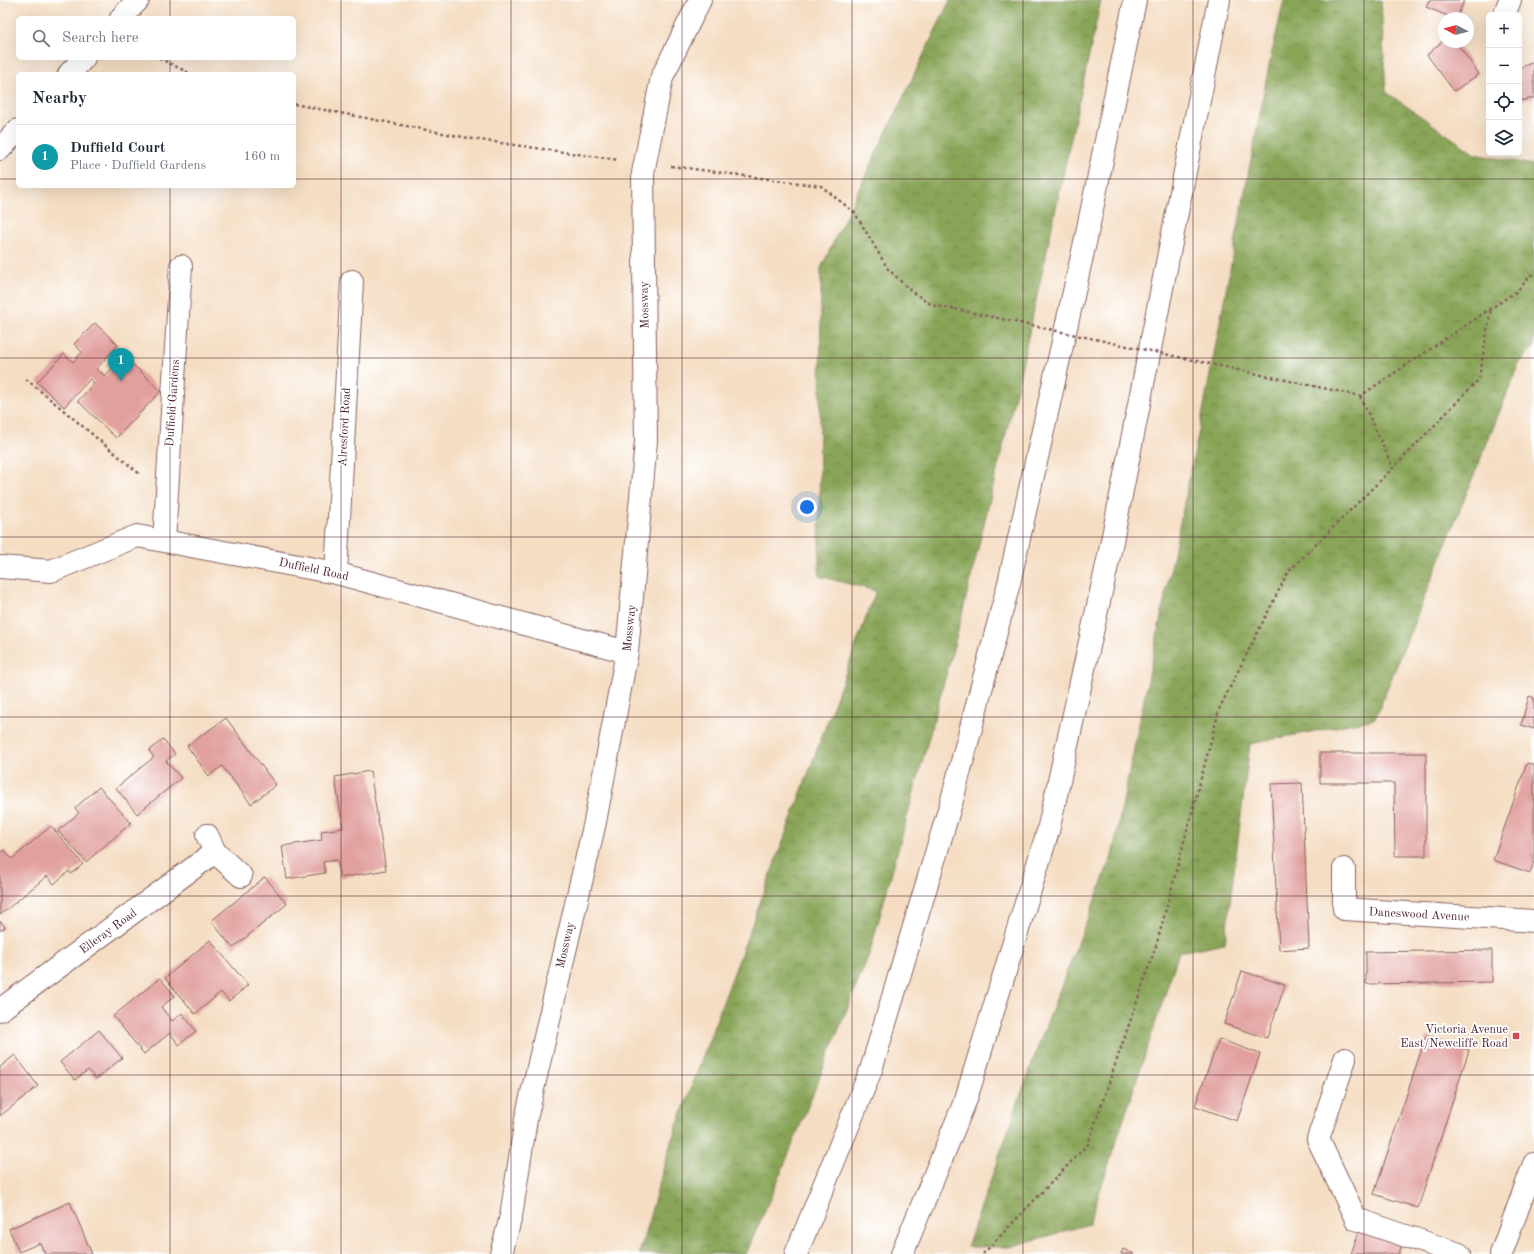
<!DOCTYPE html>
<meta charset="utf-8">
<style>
:root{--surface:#fff;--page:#f2f2f3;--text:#1f2937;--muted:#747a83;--line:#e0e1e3;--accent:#1a73e8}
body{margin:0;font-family:"Old Standard TT",serif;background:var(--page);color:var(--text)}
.controls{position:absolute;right:12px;top:12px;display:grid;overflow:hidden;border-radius:6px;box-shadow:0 4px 16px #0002}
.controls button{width:36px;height:36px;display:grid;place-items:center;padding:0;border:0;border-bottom:1px solid var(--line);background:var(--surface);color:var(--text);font:20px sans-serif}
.compass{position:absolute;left:1438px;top:12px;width:36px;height:36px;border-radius:50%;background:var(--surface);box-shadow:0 4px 16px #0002;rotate:277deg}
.you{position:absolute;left:807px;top:507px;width:14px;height:14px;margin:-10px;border:3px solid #fff;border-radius:50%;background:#1a73e8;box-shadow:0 0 0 6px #1a73e833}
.badge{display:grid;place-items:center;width:26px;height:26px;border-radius:50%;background:var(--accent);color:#fff;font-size:13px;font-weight:700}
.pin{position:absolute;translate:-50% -33px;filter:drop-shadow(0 1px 2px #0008)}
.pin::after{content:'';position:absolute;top:21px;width:14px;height:12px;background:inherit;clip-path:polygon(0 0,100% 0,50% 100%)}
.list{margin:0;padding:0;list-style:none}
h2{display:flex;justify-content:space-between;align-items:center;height:52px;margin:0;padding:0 16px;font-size:17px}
h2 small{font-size:13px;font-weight:400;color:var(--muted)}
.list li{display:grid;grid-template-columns:26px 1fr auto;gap:12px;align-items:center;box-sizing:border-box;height:64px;padding:0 16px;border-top:1px solid var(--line)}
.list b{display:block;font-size:15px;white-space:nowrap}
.list p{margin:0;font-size:13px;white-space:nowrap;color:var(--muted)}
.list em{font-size:13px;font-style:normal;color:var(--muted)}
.icon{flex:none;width:22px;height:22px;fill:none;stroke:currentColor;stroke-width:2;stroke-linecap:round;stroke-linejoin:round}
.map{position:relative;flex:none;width:1534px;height:1254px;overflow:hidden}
.search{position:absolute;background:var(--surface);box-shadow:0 4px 16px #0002;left:16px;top:16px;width:280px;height:44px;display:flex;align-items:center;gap:10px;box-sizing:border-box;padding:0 14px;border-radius:6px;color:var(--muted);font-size:15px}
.panel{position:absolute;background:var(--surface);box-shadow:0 4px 16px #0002;left:16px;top:72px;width:280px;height:116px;border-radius:6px}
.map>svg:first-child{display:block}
</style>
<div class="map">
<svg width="1534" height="1254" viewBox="0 0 1534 1254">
<defs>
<pattern id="forest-crowns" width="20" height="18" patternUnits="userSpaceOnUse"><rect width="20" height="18" fill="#89a558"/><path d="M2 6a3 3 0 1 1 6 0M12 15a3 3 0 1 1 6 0" fill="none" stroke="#728649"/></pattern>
</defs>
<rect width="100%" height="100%" fill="#fff"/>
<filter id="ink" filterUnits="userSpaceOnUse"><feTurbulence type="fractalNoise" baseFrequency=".025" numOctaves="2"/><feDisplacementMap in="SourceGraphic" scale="8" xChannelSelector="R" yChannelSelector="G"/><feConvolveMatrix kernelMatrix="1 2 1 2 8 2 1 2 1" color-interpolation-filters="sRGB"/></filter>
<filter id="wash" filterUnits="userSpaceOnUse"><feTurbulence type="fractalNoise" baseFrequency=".012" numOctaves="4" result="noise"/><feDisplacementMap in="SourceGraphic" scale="16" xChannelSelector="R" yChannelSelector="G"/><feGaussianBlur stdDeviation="0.9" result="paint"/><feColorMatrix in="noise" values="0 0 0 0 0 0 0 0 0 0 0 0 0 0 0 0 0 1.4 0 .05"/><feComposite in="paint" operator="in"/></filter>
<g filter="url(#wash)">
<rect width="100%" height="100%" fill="#f4ddc2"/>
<!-- forest -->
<path fill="url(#forest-crowns)" stroke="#6a6242" d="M950,0H1101L1018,384L957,635L870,952L781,1173L746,1254H639L671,1142L876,591L819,576L821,268Z
M1284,0H1381L1386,92L1475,154L1534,165V346L1519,364L1375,719L1250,744L1225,943L1179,952L1089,1224L1009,1247H967L1042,1035L1112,856L1204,406L1269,65Z"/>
<g id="blocks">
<!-- building -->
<path fill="#e1a09e" d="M1429,0H1464L1457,18H1453L1426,7Z
M1444,40V42H1456L1479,74L1454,91L1427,55Z
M1534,62V98L1519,101V68Z
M95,323L118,345L96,369L105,376L124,356L161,391L116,438L78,401L94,383L90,379L64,407L37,382L64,354L73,362L82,352L74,344Z
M1529,696L1534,698V729L1521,725Z
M226,718L276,785L251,804L222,766L209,776L187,746Z
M163,739L175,754L166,761L181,778L137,814L116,788L154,757L149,751Z
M1320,753H1426V856H1395L1394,783H1320Z
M1527,763L1534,765V862L1530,873L1493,860Z
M370,771L386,870L340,878L337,860L323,862L325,873L287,879L282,846L322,840L321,831L343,828L335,777Z
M1302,783L1309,948L1279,950L1271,784Z
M99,787L131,823L86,862L58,831L79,813L75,808Z
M51,826L83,864L71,874L69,871L54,884L47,876L0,915V853L4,850L12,859Z
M265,877L287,904L233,948L211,921Z
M0,921L5,927L0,931Z
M210,940L248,985L229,1001L221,992L195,1014L165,978Z
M1492,950V982L1366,984V952Z
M1242,971L1285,985L1267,1038L1224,1024Z
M160,978L175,996L161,1007L172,1021L182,1013L196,1031L179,1045L170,1033L144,1054L113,1016Z
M99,1030L122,1058L96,1079L88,1070L75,1080L60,1062Z
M1426,1036L1469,1050L1418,1208L1374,1194Z
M1219,1039L1260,1054L1237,1121L1195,1106Z
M15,1055L38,1086L0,1116V1067Z
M70,1202L92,1254H45L40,1243L19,1252L9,1229Z
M1360,1228L1403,1240L1399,1254H1351Z
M1123,1249L1134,1254H1121Z"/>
</g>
</g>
<g filter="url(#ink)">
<use href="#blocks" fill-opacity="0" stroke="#866260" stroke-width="1"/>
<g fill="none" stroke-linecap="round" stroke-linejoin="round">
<!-- minor casing -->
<g stroke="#866260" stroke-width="24">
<path id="minor" d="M1504,15L1510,0
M121,18L138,0
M69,74L84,58
M0,149L18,130
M164,541L181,266
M0,567L51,571L137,536L336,573L627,652
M336,573L352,281
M207,835L215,852L241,876
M1344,869V909L1534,921
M0,1010L215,852
M1345,1059L1318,1139L1356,1219L1459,1254
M501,1254L511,1216L526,1119L595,822L627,652L646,441L643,173L662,77L700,0"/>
</g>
<!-- major casing -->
<g stroke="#866260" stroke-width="24">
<path id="major" d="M1501,1254L1534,1164"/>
</g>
<!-- highway casing -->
<g stroke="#866260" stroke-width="24">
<path id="highway" d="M796,1254L871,1070L952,800L1009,583L1086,238L1135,0
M902,1254L966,1099L1048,831L1109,556L1219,0"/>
</g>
<!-- path -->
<path stroke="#866260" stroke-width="2.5" stroke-dasharray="3 3" stroke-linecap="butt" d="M159,58L191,74
M294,104L473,139L619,160
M671,166L821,186L855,213L888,269L911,291L932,305L955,309
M26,379L141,475
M1318,387L1360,396L1517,291L1534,272
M1360,396L1393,468
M983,1254L1088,1144L1157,943L1220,707L1288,572L1406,455L1479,379L1491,308"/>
<!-- minor -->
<use href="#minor" stroke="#fff" stroke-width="22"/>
<!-- major -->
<use href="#major" stroke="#fff" stroke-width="22"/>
<!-- highway -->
<use href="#highway" stroke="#fff" stroke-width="22"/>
<!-- path-bridge -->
<path stroke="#866260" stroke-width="2.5" stroke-dasharray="3 3" stroke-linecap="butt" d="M955,309L1318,387"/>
</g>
</g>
<!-- grid -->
<path fill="none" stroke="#4a1f2b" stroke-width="1" stroke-opacity="0.55" d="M170,0V18M341,0V1254M511,0V1254M682,0V1254M852,0V1254M1023,0V1254M1193,0V1254M1364,0V1254M170,58V74M0,179H18M294,179H1534M170,186V1254M0,358H1534M0,537H1534M0,717H1534M0,896H1534M0,1075H1534"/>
<!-- markers -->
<rect fill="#d1495b" stroke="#fff" stroke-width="1.5" x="1512" y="1032" width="8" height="8" rx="2"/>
<g text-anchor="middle" stroke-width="3.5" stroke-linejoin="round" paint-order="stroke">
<!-- street labels -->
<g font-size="12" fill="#4a1f2b" stroke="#fff">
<text transform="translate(644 305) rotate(-91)" y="4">Mossway</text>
<text transform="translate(172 403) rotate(-86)" y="4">Duffield Gardens</text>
<text transform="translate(344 427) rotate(-87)" y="4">Alresford Road</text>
<text transform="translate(314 569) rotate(12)" y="4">Duffield Road</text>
<text transform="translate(629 628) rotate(-84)" y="4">Mossway</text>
<text transform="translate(1419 914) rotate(3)" y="4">Daneswood Avenue</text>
<text transform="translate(108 931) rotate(-36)" y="4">Elleray Road</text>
<text transform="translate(565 945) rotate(-77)" y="4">Mossway</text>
</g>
<!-- poi labels -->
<g font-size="12" fill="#4a1f2b" stroke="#fff" text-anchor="end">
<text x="1508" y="1033">Victoria Avenue<tspan x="1508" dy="14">East/Newcliffe Road</tspan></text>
</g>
</g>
</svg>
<div class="controls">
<button>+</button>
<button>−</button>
<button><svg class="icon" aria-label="locate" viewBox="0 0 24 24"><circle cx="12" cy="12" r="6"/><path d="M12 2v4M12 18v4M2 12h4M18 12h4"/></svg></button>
<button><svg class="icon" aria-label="layers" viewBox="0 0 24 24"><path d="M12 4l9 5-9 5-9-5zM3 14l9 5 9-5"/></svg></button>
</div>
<svg class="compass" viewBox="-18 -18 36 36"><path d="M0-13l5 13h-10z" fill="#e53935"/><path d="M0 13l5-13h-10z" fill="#747a83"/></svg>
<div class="you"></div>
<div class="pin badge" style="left:121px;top:381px;background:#0f9aa8">1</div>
<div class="search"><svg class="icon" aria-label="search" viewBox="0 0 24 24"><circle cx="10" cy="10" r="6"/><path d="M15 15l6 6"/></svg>Search here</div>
<section class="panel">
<h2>Nearby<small></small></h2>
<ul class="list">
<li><span class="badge" style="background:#0f9aa8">1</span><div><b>Duffield Court</b><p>Place · Duffield Gardens</p></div><em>160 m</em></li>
</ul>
</section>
</div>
